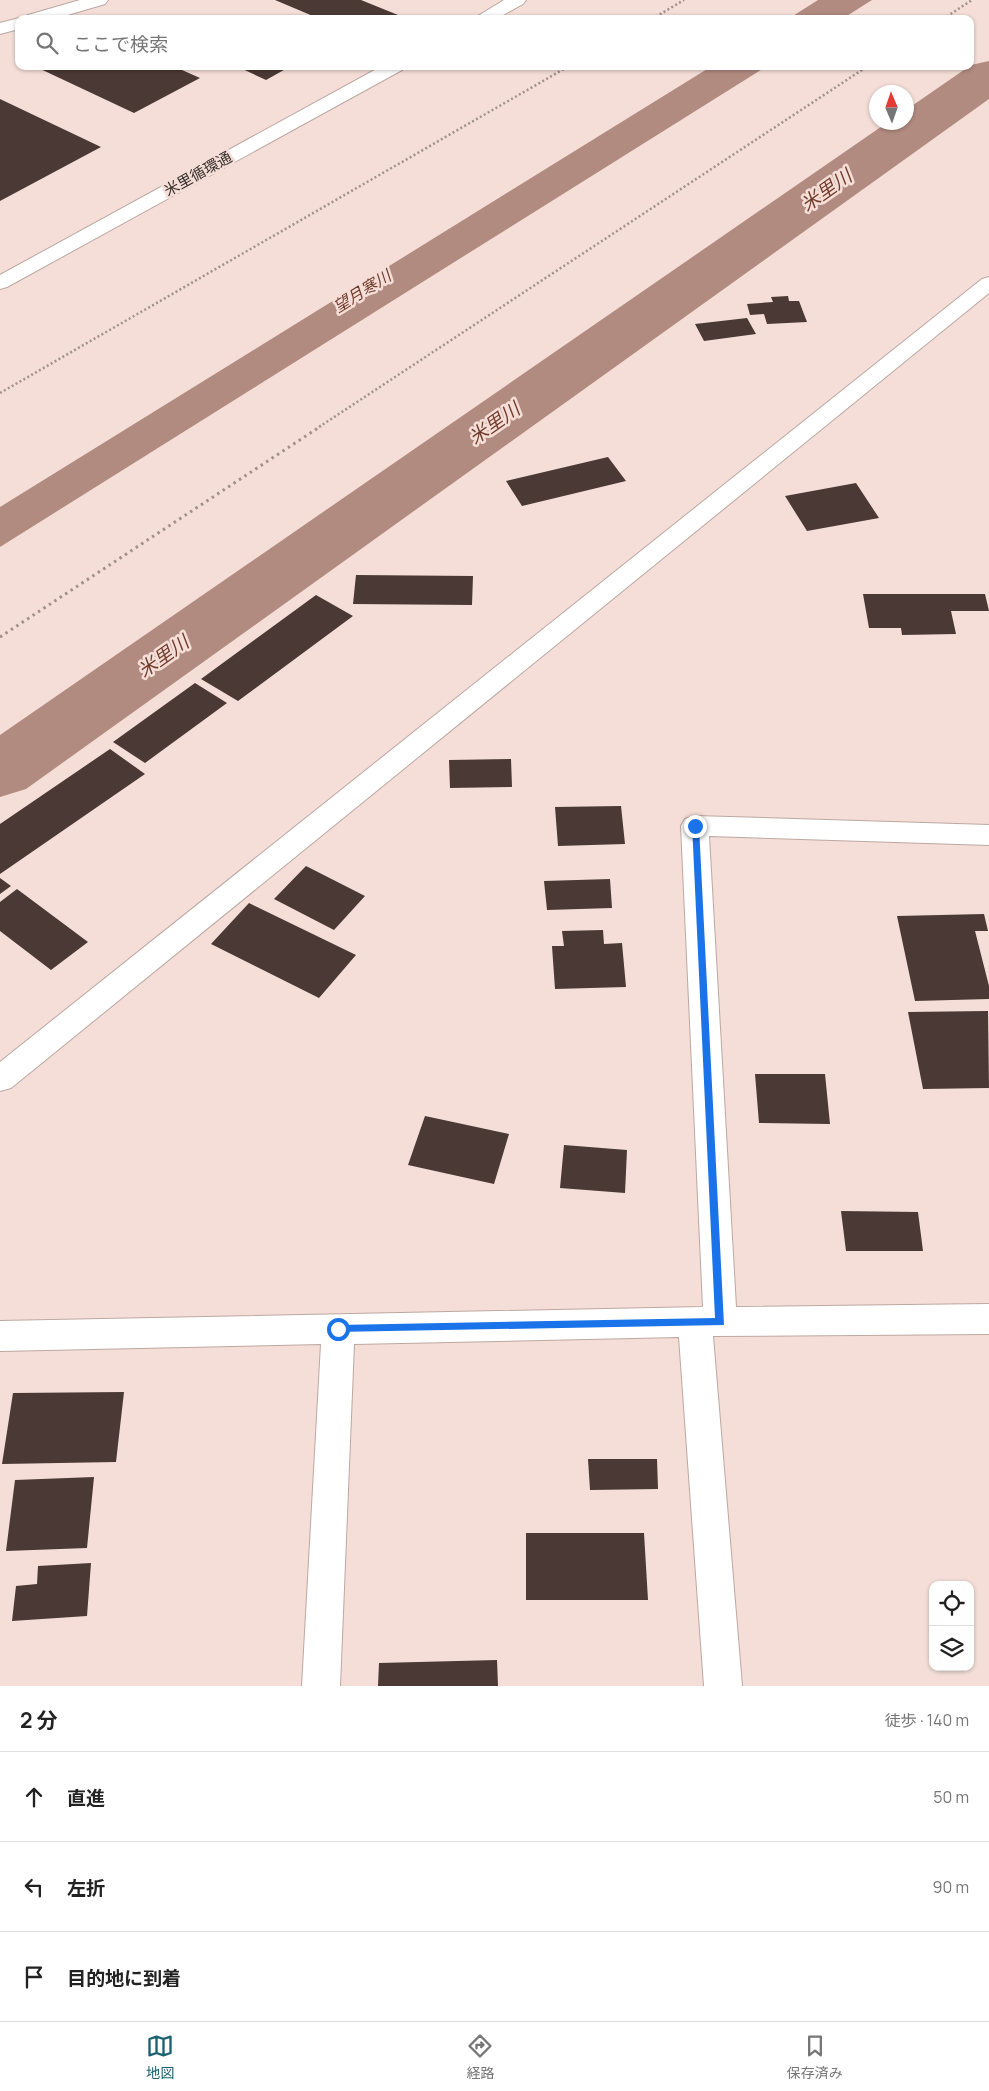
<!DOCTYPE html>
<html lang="ja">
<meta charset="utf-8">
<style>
:root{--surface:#fff;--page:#f2f2f2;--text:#222;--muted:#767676;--line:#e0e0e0;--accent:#196070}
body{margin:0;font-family:Manrope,"Noto Sans JP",sans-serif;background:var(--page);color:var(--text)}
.controls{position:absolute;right:15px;bottom:15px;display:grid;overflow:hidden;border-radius:10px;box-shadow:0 1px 4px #0004}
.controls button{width:45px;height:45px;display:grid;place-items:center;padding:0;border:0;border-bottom:1px solid var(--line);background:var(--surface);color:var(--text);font:25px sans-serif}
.compass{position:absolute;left:869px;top:85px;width:45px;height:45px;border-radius:50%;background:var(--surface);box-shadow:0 1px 4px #0004;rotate:358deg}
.stop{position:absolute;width:15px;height:15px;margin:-11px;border:4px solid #1a73e8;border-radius:50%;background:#fff}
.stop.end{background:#1a73e8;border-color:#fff;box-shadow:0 1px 5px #0008}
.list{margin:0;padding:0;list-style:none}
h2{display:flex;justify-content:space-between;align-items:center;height:65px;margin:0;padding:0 20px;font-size:21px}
h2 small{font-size:16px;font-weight:400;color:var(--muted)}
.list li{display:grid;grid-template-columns:32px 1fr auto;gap:15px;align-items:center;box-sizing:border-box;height:90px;padding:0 20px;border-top:1px solid var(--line)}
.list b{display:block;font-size:19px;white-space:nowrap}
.list em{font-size:16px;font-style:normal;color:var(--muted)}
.icon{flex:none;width:28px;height:28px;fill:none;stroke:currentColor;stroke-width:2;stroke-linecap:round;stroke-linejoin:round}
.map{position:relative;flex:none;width:989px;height:1686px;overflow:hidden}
.search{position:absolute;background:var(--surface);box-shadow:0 1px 4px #0004;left:15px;right:15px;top:15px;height:55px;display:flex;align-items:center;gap:12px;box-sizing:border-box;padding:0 18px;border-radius:10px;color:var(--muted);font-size:19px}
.sheet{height:335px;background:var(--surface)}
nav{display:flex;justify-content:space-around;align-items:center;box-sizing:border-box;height:70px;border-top:1px solid var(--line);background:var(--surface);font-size:14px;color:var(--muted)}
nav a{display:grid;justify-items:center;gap:2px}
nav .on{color:var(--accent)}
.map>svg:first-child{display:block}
</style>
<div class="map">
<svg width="989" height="1686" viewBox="0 0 989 1686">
<rect width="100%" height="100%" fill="#f4ded7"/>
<!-- water -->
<path fill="#b28b80" d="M818,0H872L842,19H788Z
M712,66H767L0,547V507Z"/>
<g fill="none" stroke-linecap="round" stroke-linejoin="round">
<!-- river -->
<path fill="#b28b80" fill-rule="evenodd" d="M989,61V99L26,789L0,797V735L888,122H906V110L971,65Z"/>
</g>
<!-- building -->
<path fill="#4a3934" d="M275,0H361L403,17L320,19Z
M34,66H173L200,78L134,113Z
M236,66H291L266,80Z
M0,99L101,147L0,201Z
M788,296L789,301H799L807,322L767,324L764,314L750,315L747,304L773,302L771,297Z
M747,318L756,334L704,341L695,324Z
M608,457L626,481L522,506L506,481Z
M856,483L879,518L807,531L785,496Z
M356,575L473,576L472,605L353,604Z
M863,594H985L989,611H951L956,634L902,635L901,628H869Z
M316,595L353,616L238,701L201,679Z
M195,683L227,703L145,763L113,742Z
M110,749L145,774L0,874V824Z
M511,759L512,787L450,788L449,760Z
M621,806L625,844L558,846L555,807Z
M306,866L365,896L334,930L274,899Z
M0,878L11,886L0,894Z
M610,879L612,908L547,910L544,881Z
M17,889L88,942L51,970L0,931V902Z
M249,903L356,955L319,998L211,944Z
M984,914L988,931H975L989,986V999L915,1001L897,916Z
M603,930L604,944L622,943L626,987L555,989L552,946H564L562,931Z
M988,1011L989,1088L923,1089L908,1012Z
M755,1074H825L830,1124L759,1123Z
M425,1116L509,1134L494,1184L408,1165Z
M564,1145L627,1150L625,1193L560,1188Z
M841,1211L918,1212L923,1251H846Z
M124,1392L116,1462L2,1464L13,1393Z
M588,1459H657L658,1489L590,1490Z
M94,1477L87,1548L6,1551L15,1480Z
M526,1533H644L648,1600H526Z
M91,1563L87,1616L12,1621L16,1586L37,1584L38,1566Z
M497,1660L498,1686H378L379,1663Z"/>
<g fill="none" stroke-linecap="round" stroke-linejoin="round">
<!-- minor casing -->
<g stroke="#bda8a2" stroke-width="2">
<path id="minor" d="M80,0H108L105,4L54,19H25L28,15Z
M504,0H526L523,4L496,19H473Z
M19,18L23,19H19V29L0,34V23Z
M382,66H405L402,70L7,287L0,289V275Z
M989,277V293L11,1088L0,1091V1062L982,279Z
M695,816L989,825V845L709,836L736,1307L989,1304V1334L713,1336L742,1686H704L679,1337L354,1344L340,1686H302L321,1344L0,1351V1321L703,1307L681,826L685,819Z"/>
</g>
<!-- path-far1 -->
<path stroke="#a1918c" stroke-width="2.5" stroke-dasharray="2 2.5" stroke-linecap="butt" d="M652,19L684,0
M943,19L972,0
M0,393L569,66
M319,427L868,66"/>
<!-- path -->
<path stroke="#a1918c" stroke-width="3" stroke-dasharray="2.5 4" stroke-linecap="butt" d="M0,637L321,426"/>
<!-- minor -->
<use href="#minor" fill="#fff" fill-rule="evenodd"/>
</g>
<!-- route -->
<path fill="#1a73e8" d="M692,824L699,826L724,1325L335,1332L333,1329L338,1325L715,1318Z"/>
<g text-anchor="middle" stroke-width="5" stroke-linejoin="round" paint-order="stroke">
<!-- far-street labels -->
<g font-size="15" fill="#3a322f" stroke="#f4ded7">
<text transform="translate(198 174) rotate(-29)" y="5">米里循環通</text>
</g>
<!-- far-water labels -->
<g font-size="16" font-style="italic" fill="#723c2c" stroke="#f4ded7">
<text transform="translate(362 291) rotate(-32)" y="6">望月寒川</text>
</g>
<!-- water labels -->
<g font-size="19" font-style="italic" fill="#723c2c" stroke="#f4ded7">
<text transform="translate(826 190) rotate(-35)" y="7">米里川</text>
<text transform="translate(494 423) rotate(-35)" y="7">米里川</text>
<text transform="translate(163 656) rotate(-35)" y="7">米里川</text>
</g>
</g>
</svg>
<div class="controls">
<button><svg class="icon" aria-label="locate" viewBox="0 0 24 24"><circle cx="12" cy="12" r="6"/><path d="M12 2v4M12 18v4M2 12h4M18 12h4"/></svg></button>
<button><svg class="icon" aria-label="layers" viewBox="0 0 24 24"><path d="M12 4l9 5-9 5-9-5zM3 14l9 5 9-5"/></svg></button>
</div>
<svg class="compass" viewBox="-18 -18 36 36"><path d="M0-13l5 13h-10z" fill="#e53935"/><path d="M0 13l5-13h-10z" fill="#767676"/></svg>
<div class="stop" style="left:338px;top:1329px"></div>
<div class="stop end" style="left:695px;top:826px"></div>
<div class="search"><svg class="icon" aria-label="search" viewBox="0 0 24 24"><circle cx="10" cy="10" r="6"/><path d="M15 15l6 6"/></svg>ここで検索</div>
</div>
<section class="sheet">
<h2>2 分<small>徒歩 · 140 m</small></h2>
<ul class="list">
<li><svg class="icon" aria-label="ahead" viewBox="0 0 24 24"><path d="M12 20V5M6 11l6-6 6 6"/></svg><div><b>直進</b></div><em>50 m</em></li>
<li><svg class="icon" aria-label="left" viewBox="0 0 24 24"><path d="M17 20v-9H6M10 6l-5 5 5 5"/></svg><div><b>左折</b></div><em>90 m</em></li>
<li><svg class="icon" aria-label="arrive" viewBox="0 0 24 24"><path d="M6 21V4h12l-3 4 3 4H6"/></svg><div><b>目的地に到着</b></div></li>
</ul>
</section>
<nav>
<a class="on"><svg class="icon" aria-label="map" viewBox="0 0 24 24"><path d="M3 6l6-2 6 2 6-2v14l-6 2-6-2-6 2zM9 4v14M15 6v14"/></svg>地図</a>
<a><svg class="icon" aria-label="directions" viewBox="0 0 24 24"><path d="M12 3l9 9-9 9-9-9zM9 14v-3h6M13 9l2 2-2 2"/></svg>経路</a>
<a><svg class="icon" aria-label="saved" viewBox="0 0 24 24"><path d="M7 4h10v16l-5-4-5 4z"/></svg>保存済み</a>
</nav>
